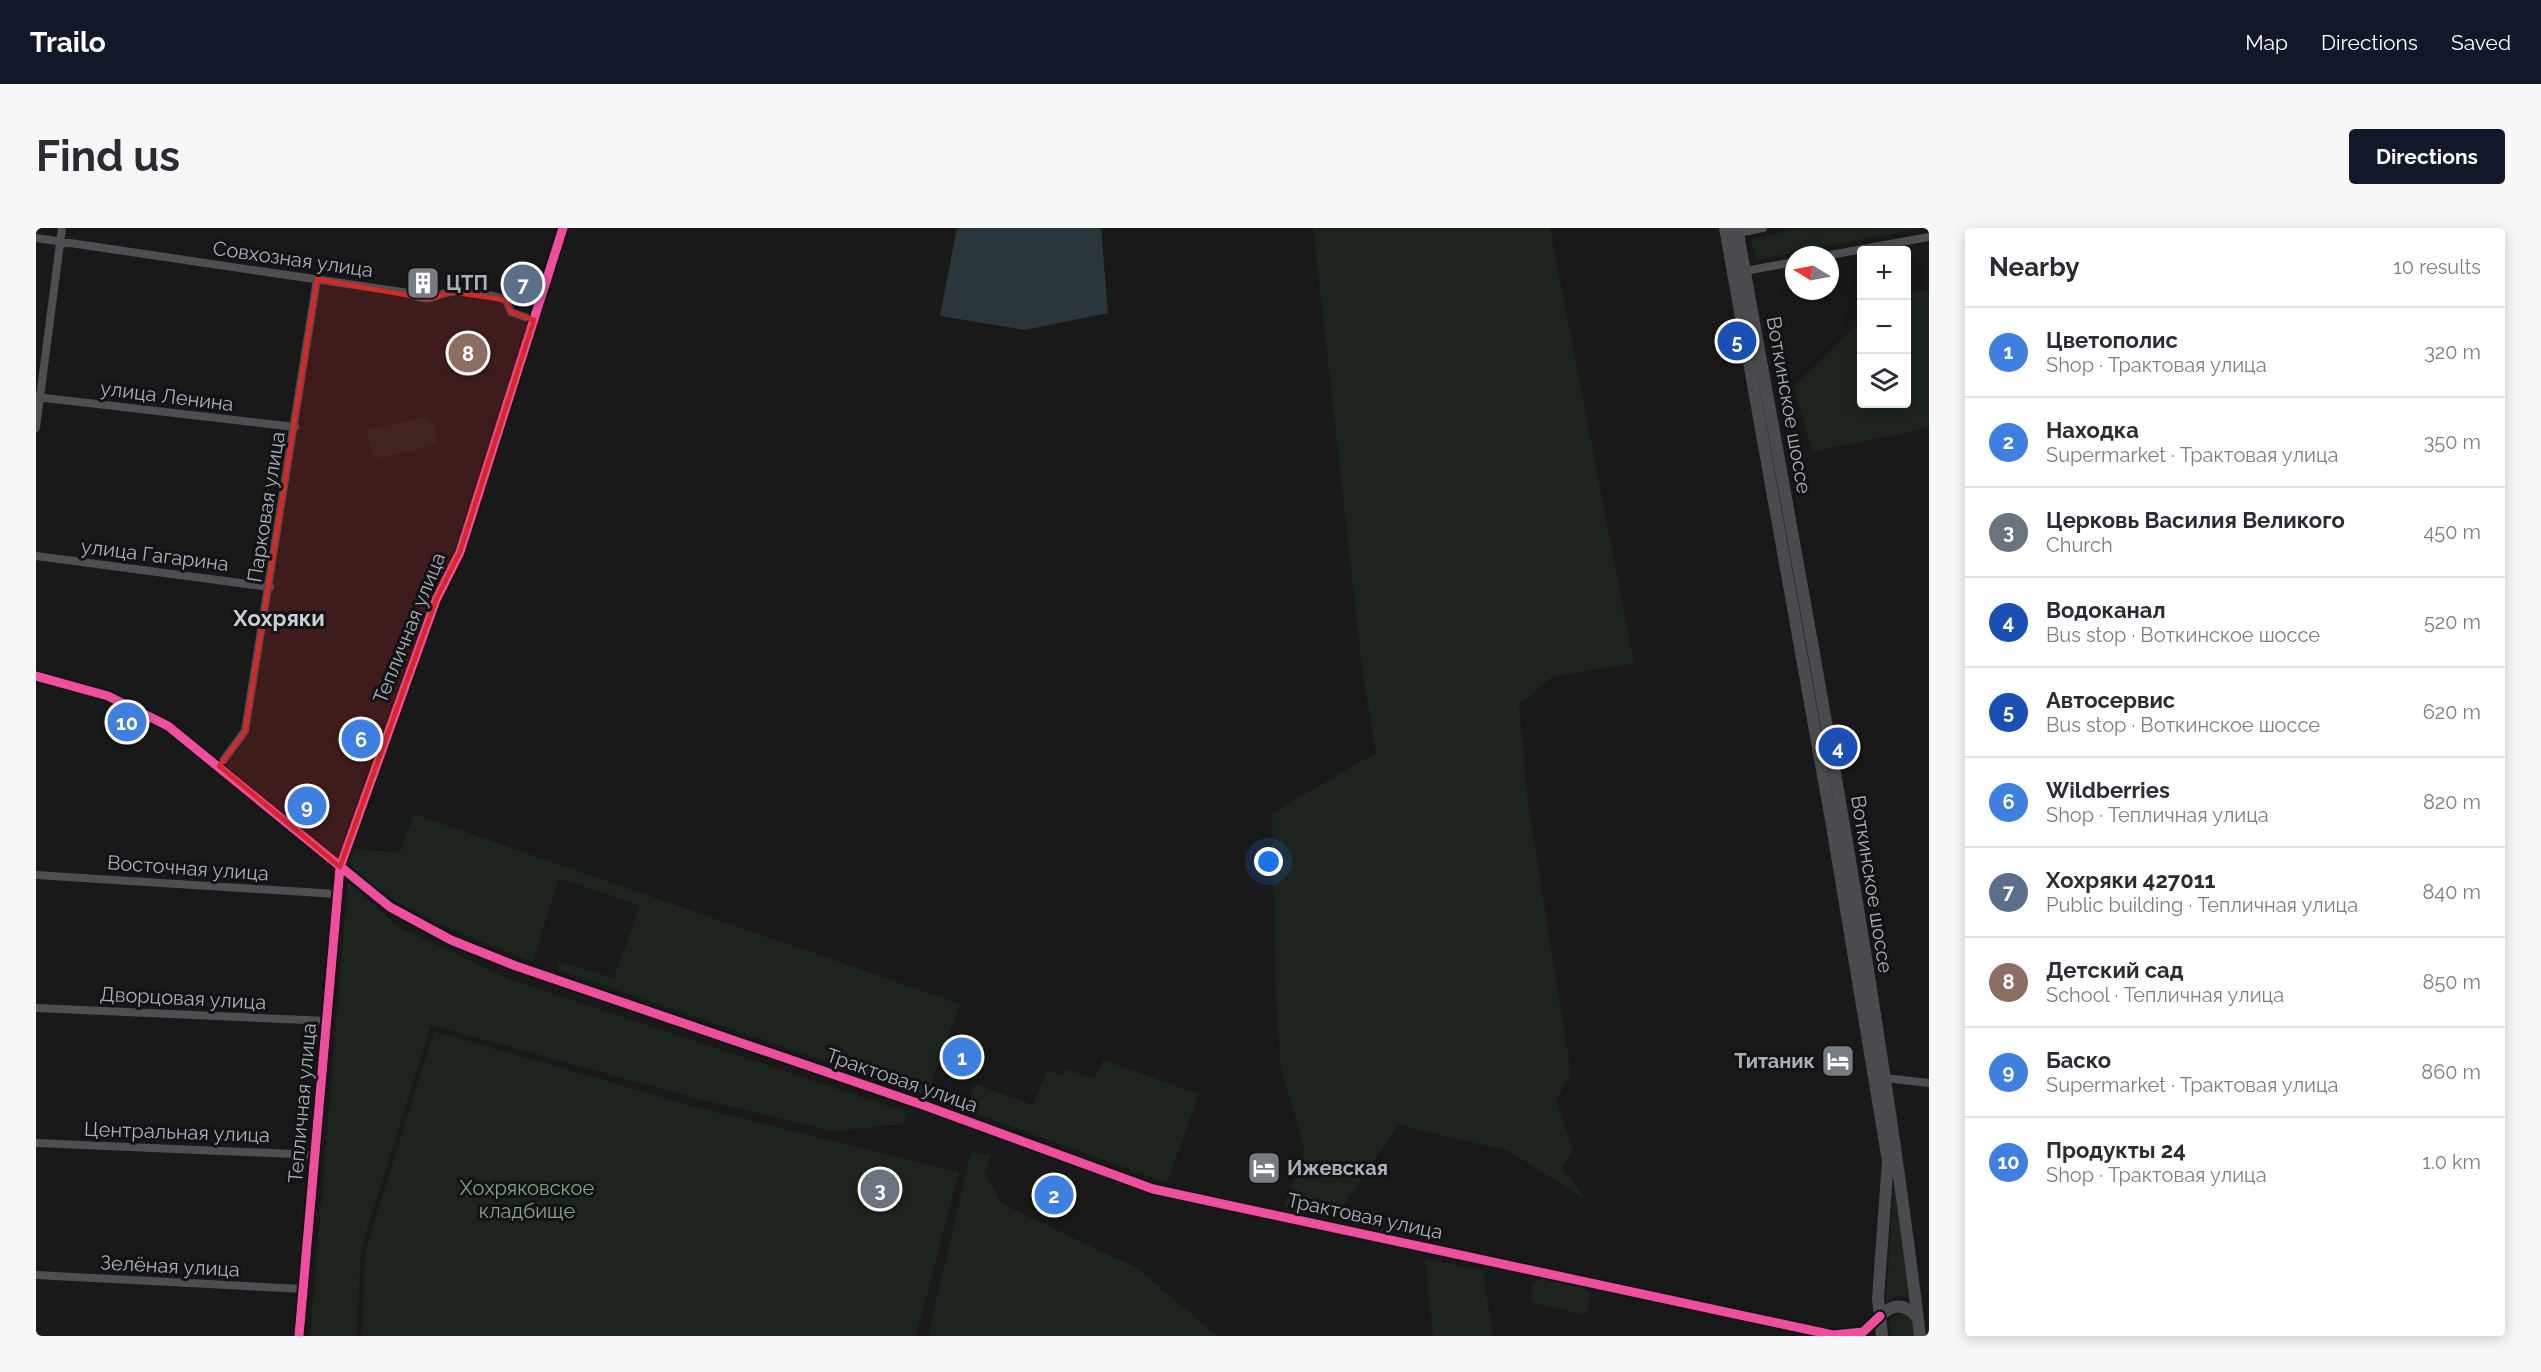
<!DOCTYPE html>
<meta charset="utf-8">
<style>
:root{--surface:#fff;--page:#f7f7f7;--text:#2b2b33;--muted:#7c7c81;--line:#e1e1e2;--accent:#111827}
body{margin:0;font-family:Raleway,sans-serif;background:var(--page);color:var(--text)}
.controls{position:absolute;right:18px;top:18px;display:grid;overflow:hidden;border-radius:6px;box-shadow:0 3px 15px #0003}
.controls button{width:54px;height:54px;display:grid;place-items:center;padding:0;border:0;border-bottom:2px solid var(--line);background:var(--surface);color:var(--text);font:30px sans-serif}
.compass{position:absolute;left:1749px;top:18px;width:54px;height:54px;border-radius:50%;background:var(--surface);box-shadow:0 3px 15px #0003;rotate:280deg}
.you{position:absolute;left:1233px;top:634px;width:21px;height:21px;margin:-15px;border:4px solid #fff;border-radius:50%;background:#1a73e8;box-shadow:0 0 0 9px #1a73e833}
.badge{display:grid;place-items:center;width:39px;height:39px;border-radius:50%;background:var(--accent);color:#fff;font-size:20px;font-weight:700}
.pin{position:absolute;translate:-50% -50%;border:3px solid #fff;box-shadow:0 2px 6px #0006}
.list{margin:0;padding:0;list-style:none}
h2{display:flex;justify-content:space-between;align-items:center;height:78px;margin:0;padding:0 24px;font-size:26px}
h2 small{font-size:20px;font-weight:400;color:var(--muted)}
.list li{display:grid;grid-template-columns:39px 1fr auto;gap:18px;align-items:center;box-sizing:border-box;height:90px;padding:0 24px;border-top:2px solid var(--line)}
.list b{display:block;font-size:22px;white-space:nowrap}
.list p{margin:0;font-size:20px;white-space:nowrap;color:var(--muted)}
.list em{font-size:20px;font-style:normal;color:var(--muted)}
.icon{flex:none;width:33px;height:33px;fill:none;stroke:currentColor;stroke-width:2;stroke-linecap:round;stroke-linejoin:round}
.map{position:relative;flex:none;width:1893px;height:1108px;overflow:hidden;border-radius:6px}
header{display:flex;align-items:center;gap:36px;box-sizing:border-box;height:84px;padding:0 30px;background:var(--accent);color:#fff}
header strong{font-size:28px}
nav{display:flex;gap:33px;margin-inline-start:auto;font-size:21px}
.intro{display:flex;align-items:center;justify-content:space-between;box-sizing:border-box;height:144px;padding:0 36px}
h1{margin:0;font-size:42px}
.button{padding:15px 27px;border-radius:6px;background:var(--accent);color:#fff;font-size:21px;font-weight:700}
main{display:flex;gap:36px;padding:0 36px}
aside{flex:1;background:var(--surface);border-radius:6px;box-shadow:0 3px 15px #0003}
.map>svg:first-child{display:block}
</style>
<header>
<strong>Trailo</strong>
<nav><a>Map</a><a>Directions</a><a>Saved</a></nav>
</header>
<div class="intro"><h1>Find us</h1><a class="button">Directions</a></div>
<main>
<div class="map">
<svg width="1893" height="1108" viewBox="0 0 1893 1108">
<rect width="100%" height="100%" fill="#191919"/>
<!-- green -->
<path fill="#1c241d" d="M1277,0H1514L1598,435L1516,449L1483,477L1492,574L1533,832L1534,848L1520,872L1537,921L1526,941L1538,954L1548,971L1473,923L1362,897L1306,979L1248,978L1269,922L1245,841L1239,753L1236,585L1340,525L1327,447Z
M1766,0H1887L1720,32L1715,11Z
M1893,62V200L1776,224L1758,158L1825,92L1826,176H1870L1871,65Z
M390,189L398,195L401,212L397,218L343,230L336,227L331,208L333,201Z
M378,586L924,776L891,868L522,742V733L578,750L604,678L523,650L497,734L409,699L335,660L311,633L316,620L363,625Z
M312,653L362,699L476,752L870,884L868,896L796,903L662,871L395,797L325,1021L321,1108H274Z
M398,803L660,879L923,944L880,1108H325L330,1021Z
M1067,832L1163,866L1131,955L930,882L939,856L997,877L1011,843L1027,847L1030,841L1059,851Z
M935,924L955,927L949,945L966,976L1101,1040L1181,1108H892Z
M1858,949L1875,1071L1864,1067L1850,1073Z
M1389,1031L1447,1042L1457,1108H1397Z
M1505,1049L1549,1059L1555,1067L1552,1082L1546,1086L1495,1074L1496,1057Z
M1867,1084L1879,1091L1881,1108H1854L1853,1095L1857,1088Z"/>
<!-- water -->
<path fill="#2b363c" d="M921,0H1065L1072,85L989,102L904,88Z"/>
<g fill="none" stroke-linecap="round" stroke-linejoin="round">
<!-- street -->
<path stroke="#4d4f52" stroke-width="8" d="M1702,5L1727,0
M0,10L373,65C397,76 393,68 414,64C429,62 455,66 470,72L475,84L498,92
M1794,27L1893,9
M1709,43L1758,34
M0,169L259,199
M0,200L26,0
M0,328L234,359
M183,538L209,503L281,51
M0,647L301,666
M0,780L292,793
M1849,850L1893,855
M0,915L280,927
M0,1047L267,1061
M263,1108L304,639"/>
<!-- secondary -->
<path stroke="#4c4d51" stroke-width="10" d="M0,448L72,468L132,498L354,679L415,712L480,738L887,877L1117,961L1797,1107L1827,1104L1844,1088
M304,639L400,372L424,324L527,0"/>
<!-- primary -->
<path stroke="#4a4b4e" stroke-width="12" d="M1689,0L1795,592L1852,933L1842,1070L1846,1108
M1701,0C1767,368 1839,736 1884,1108
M1844,1088C1857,1075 1869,1075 1882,1090"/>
<!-- cycleway casing -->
<g stroke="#131315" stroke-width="13">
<path id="cycleway" d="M0,448L72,468L132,498L354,679L415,712L480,738L887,877L1117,961L1797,1107L1827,1104L1844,1088
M263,1108L304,639L400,372L424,324L527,0"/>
</g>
<!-- cycleway -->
<use href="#cycleway" stroke="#ef4d9e" stroke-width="9"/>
</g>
<!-- marked area -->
<path fill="#d62828" fill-opacity="0.2" stroke="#d62828" stroke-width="4.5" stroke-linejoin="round" d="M281,51L392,71L414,64L470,72L475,84L498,92L424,324L400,372L304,639L183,538L209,503Z"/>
<!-- icons -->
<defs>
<g id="building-square" transform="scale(1.725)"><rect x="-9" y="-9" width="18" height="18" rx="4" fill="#777b82" stroke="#131315"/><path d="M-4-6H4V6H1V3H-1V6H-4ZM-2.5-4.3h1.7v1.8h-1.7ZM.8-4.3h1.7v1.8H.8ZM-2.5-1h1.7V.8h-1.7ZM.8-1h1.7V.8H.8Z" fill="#fff"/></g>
<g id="hotel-square" transform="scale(1.725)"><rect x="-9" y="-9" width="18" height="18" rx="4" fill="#777b82" stroke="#131315"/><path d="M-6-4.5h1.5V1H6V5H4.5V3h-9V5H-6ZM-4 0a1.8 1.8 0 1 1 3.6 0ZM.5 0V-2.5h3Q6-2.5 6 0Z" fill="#fff"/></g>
</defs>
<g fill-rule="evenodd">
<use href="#building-square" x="387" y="55"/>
<use href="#hotel-square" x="1802" y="833"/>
<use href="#hotel-square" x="1228" y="940"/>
</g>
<g text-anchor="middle" stroke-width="6" stroke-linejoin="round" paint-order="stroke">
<!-- street labels -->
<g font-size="20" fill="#a9b0bb" stroke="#131315">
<text transform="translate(257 31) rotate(8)" y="7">Совхозная улица</text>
<text transform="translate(131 168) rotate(7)" y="7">улица Ленина</text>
<text transform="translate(1753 177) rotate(80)" y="7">Воткинское шоссе</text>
<text transform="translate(230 279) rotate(-81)" y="7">Парковая улица</text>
<text transform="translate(119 327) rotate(7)" y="7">улица Гагарина</text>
<text transform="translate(373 400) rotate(-68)" y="7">Тепличная улица</text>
<text transform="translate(152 640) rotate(4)" y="7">Восточная улица</text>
<text transform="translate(1836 656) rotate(81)" y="7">Воткинское шоссе</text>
<text transform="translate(147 770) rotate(3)" y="7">Дворцовая улица</text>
<text transform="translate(866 852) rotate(19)" y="7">Трактовая улица</text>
<text transform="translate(266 875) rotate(-85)" y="7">Тепличная улица</text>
<text transform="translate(141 904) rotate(2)" y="7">Центральная улица</text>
<text transform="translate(1329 988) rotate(12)" y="7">Трактовая улица</text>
<text transform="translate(134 1038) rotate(3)" y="7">Зелёная улица</text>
</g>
<!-- poi labels -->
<g font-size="20" font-weight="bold" fill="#a9b0bb" stroke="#131315" text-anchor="start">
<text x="410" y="62">ЦТП</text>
<text x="1779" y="840" text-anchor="end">Титаник</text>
<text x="1251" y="947">Ижевская</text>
</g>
<!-- park labels -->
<g font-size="20" fill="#81a77f" stroke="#131315">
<text x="491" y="967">Хохряковское<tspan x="491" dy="23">кладбище</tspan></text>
</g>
<!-- quarter labels -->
<g font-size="22" font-weight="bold" fill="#cbcfd6" stroke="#131315">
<text x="243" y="398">Хохряки</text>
</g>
</g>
</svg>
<div class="controls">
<button>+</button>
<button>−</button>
<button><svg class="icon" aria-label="layers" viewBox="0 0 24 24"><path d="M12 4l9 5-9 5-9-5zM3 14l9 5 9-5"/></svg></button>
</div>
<svg class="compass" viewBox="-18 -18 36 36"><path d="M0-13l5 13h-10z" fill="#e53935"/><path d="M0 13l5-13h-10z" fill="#7c7c81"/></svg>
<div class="you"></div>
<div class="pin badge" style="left:926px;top:829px;background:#3f7fe0">1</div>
<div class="pin badge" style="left:1018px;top:967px;background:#3f7fe0">2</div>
<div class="pin badge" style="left:844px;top:961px;background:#6b7280">3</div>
<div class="pin badge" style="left:1802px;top:519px;background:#1a4fb4">4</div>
<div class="pin badge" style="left:1701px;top:113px;background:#1a4fb4">5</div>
<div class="pin badge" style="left:325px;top:511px;background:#3f7fe0">6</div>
<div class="pin badge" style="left:487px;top:56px;background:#5c6f8a">7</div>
<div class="pin badge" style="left:432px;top:125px;background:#8d6e63">8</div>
<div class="pin badge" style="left:271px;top:578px;background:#3f7fe0">9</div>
<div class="pin badge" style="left:91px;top:494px;background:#3f7fe0">10</div>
</div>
<aside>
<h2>Nearby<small>10 results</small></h2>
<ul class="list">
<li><span class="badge" style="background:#3f7fe0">1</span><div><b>Цветополис</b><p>Shop · Трактовая улица</p></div><em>320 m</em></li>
<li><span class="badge" style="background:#3f7fe0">2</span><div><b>Находка</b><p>Supermarket · Трактовая улица</p></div><em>350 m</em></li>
<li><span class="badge" style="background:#6b7280">3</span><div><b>Церковь Василия Великого</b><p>Church</p></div><em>450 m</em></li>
<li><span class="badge" style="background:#1a4fb4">4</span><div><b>Водоканал</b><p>Bus stop · Воткинское шоссе</p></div><em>520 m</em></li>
<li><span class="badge" style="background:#1a4fb4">5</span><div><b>Автосервис</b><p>Bus stop · Воткинское шоссе</p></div><em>620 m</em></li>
<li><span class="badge" style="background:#3f7fe0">6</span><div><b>Wildberries</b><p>Shop · Тепличная улица</p></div><em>820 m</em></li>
<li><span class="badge" style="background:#5c6f8a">7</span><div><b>Хохряки 427011</b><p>Public building · Тепличная улица</p></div><em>840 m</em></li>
<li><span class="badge" style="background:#8d6e63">8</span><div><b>Детский сад</b><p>School · Тепличная улица</p></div><em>850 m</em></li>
<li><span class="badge" style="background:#3f7fe0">9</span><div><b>Баско</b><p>Supermarket · Трактовая улица</p></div><em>860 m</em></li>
<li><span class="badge" style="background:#3f7fe0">10</span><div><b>Продукты 24</b><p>Shop · Трактовая улица</p></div><em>1.0 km</em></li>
</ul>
</aside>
</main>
